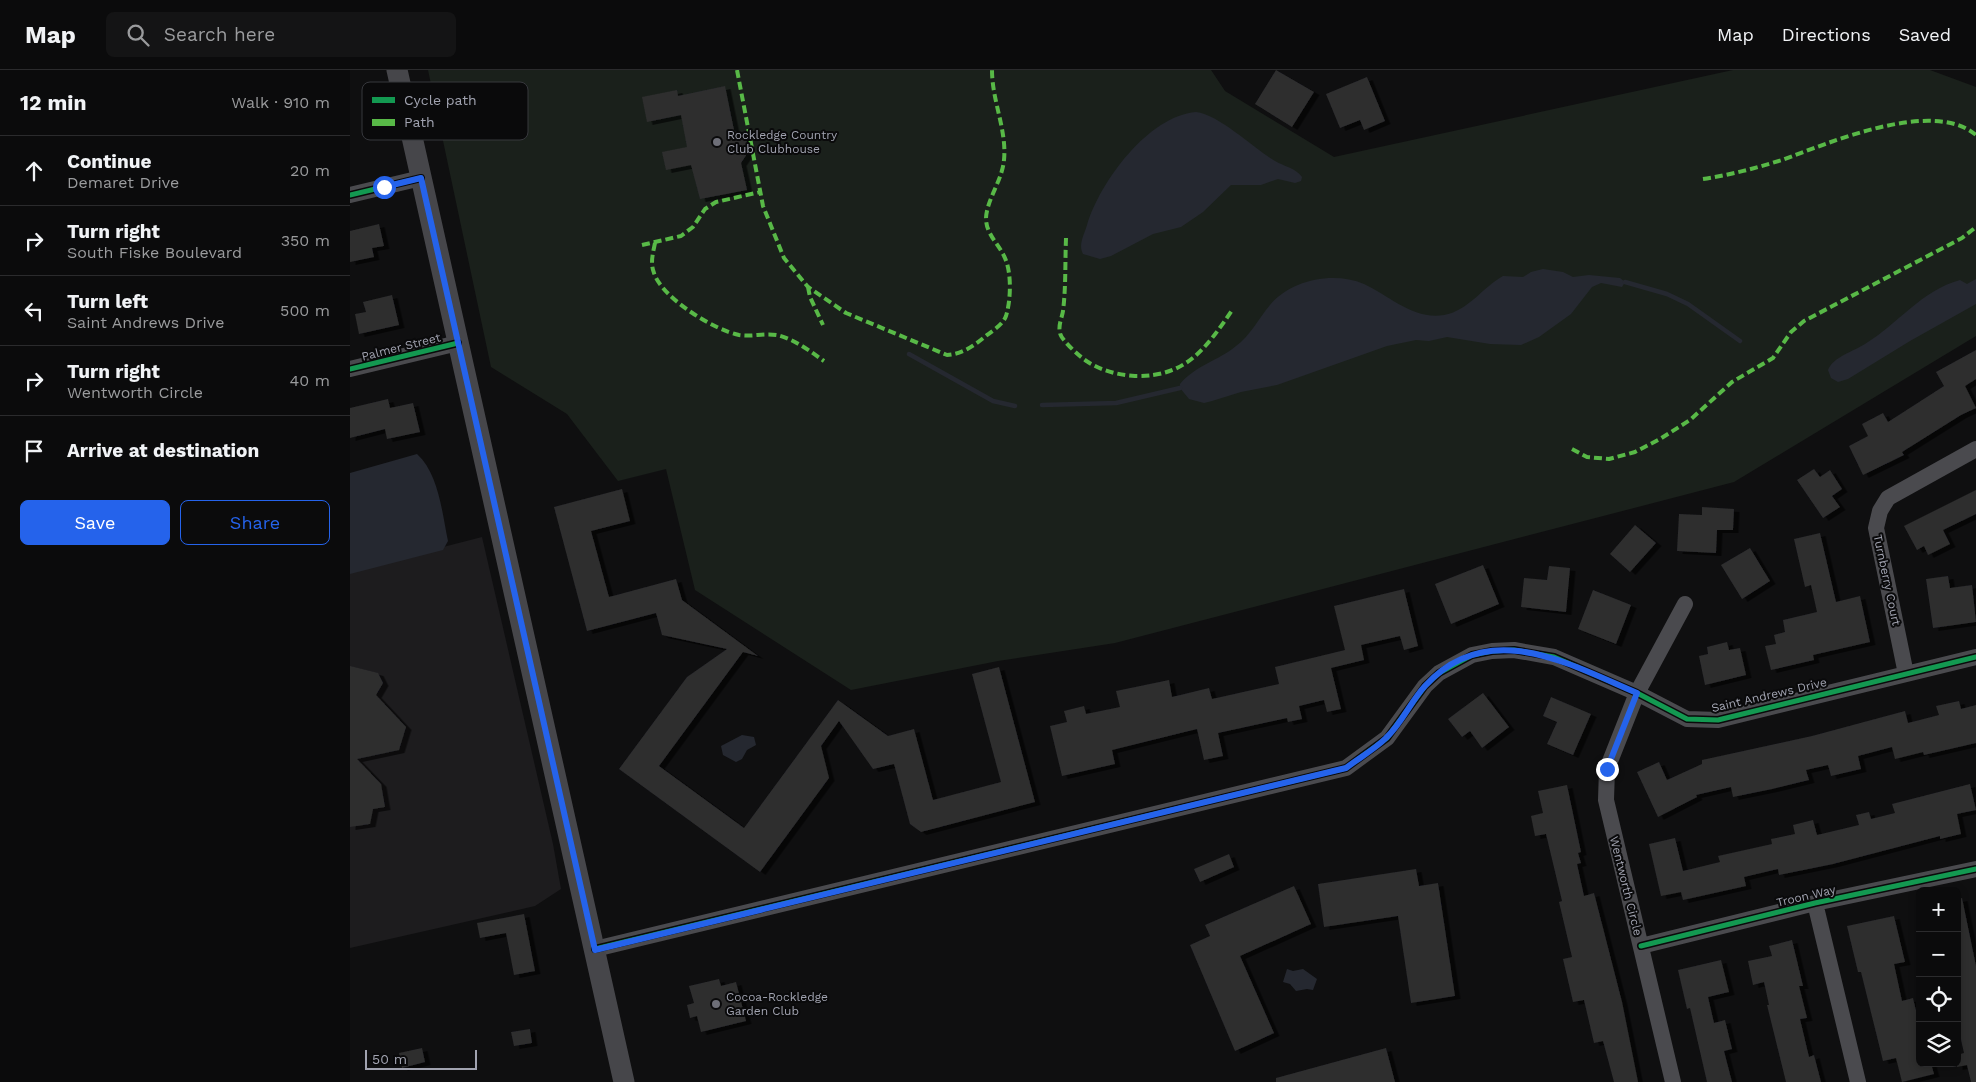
<!DOCTYPE html>
<meta charset="utf-8">
<style>
:root{--surface:#0b0b0c;--page:#141415;--text:#f1f3f6;--muted:#9a9b9d;--line:#2b2b2d;--accent:#2563eb}
body{margin:0;font-family:"Work Sans",sans-serif;background:var(--page);color:var(--text)}
.controls{position:absolute;right:15px;bottom:15px;display:grid;overflow:hidden;border-radius:8px;box-shadow:0 2px 8px #0003}
.controls button{width:45px;height:45px;display:grid;place-items:center;padding:0;border:0;border-bottom:1px solid var(--line);background:var(--surface);color:var(--text);font:25px sans-serif}
.scale{position:absolute;left:15px;bottom:12px;width:112px;box-sizing:border-box;padding-left:5px;border:2px solid #a1a3b0;border-top:0;font-size:14px;line-height:18px;white-space:nowrap;color:#a1a3b0;-webkit-text-stroke:4px #0a0a0b;paint-order:stroke}
.stop{position:absolute;width:15px;height:15px;margin:-11px;border:4px solid #2563eb;border-radius:50%;background:#fff}
.stop.end{background:#2563eb;border-color:#fff;box-shadow:0 1px 5px #0008}
.list{margin:0;padding:0;list-style:none}
h2{display:flex;justify-content:space-between;align-items:center;height:65px;margin:0;padding:0 20px;font-size:21px}
h2 small{font-size:16px;font-weight:400;color:var(--muted)}
.list li{display:grid;grid-template-columns:32px 1fr auto;gap:15px;align-items:center;box-sizing:border-box;height:70px;padding:0 20px;border-top:1px solid var(--line)}
.list b{display:block;font-size:19px;white-space:nowrap}
.list p{margin:0;font-size:16px;white-space:nowrap;color:var(--muted)}
.list em{font-size:16px;font-style:normal;color:var(--muted)}
.actions{display:flex;gap:10px;padding:15px 20px}
.actions a{flex:1;padding:11px 0;border:1px solid var(--accent);border-radius:8px;text-align:center;font-size:18px;color:var(--accent)}
.actions .main{background:var(--accent);color:#fff}
.icon{flex:none;width:28px;height:28px;fill:none;stroke:currentColor;stroke-width:2;stroke-linecap:round;stroke-linejoin:round}
.map{position:relative;flex:none;width:1626px;height:1012px;overflow:hidden}
header{display:flex;align-items:center;gap:30px;box-sizing:border-box;height:70px;padding:0 25px;background:var(--surface);border-bottom:1px solid var(--line)}
header strong{font-size:24px}
nav{display:flex;gap:28px;margin-inline-start:auto;font-size:18px}
.search{width:350px;height:45px;background:var(--page);display:flex;align-items:center;gap:12px;box-sizing:border-box;padding:0 18px;border-radius:8px;color:var(--muted);font-size:19px}
main{display:flex}
aside{flex:1;background:var(--surface)}
.map>svg:first-child{display:block}
</style>
<header>
<strong>Map</strong>
<div class="search"><svg class="icon" aria-label="search" viewBox="0 0 24 24"><circle cx="10" cy="10" r="6"/><path d="M15 15l6 6"/></svg>Search here</div>
<nav><a>Map</a><a>Directions</a><a>Saved</a></nav>
</header>
<main>
<aside>
<h2>12 min<small>Walk · 910 m</small></h2>
<ul class="list">
<li><svg class="icon" aria-label="ahead" viewBox="0 0 24 24"><path d="M12 20V5M6 11l6-6 6 6"/></svg><div><b>Continue</b><p>Demaret Drive</p></div><em>20 m</em></li>
<li><svg class="icon" aria-label="right" viewBox="0 0 24 24"><path d="M7 20v-9h11M14 6l5 5-5 5"/></svg><div><b>Turn right</b><p>South Fiske Boulevard</p></div><em>350 m</em></li>
<li><svg class="icon" aria-label="left" viewBox="0 0 24 24"><path d="M17 20v-9H6M10 6l-5 5 5 5"/></svg><div><b>Turn left</b><p>Saint Andrews Drive</p></div><em>500 m</em></li>
<li><svg class="icon" aria-label="right" viewBox="0 0 24 24"><path d="M7 20v-9h11M14 6l5 5-5 5"/></svg><div><b>Turn right</b><p>Wentworth Circle</p></div><em>40 m</em></li>
<li><svg class="icon" aria-label="arrive" viewBox="0 0 24 24"><path d="M6 21V4h12l-3 4 3 4H6"/></svg><div><b>Arrive at destination</b></div></li>
</ul>
<div class="actions"><a class="main">Save</a><a>Share</a></div>
</aside>
<div class="map">
<svg width="1626" height="1012" viewBox="0 0 1626 1012">
<defs>
<filter id="shadow"><feDropShadow dx="5.5" dy="3" stdDeviation="0" flood-color="#0009"/></filter>
</defs>
<rect width="100%" height="100%" fill="#0f0f10"/>
<!-- built -->
<path fill="#1d1c1e" d="M132,467L203,774L211,819L185,836L0,878V501Z"/>
<!-- green -->
<path fill="#1a201b" d="M78,0H861L875,21L984,87L1383,0H1580L1626,17V266L1384,412L765,573L648,591L501,620L345,520L316,399L268,411L217,344L141,297Z"/>
<!-- water -->
<path fill="#252830" d="M846,42C870,45 903,78 925,91C933,96 946,98 952,107L951,111L945,113L928,109L911,115H881L853,142L831,157L803,164L761,186L750,189L733,184C728,175 734,165 737,155C750,112 798,46 846,42Z
M1193,199L1213,202L1223,207L1239,205L1270,208L1275,212L1272,217L1251,213L1242,217L1221,244L1189,267L1171,275L1140,274L1097,267L1079,271L1066,270L1037,276L927,315L891,322L862,331L854,333L839,329L830,318V314C846,295 868,291 886,276C900,266 909,248 920,235C941,210 983,201 1014,214C1040,226 1063,250 1094,245C1118,241 1133,217 1153,206L1173,207L1181,202Z
M1626,209V234L1560,271L1498,309L1488,312L1481,308L1478,300C1483,287 1504,281 1515,274C1548,254 1572,220 1610,210L1617,214Z
M67,384C89,404 92,443 98,471L93,480L0,504V403Z
M392,665L404,667L406,675L397,680L392,689L386,692L373,685L371,676Z
M937,899L943,901L953,899L967,909L963,920L957,919L946,921L940,914L933,912Z"/>
<g fill="none" stroke-linecap="round" stroke-linejoin="round">
<!-- stream -->
<path stroke="#252830" stroke-width="4.5" d="M1275,212L1317,224L1338,234L1390,271
M559,284L643,331L665,336
M692,335L766,333L830,318"/>
</g>
<!-- building -->
<path fill="#2d2d2f" filter="url(#shadow)" d="M926,0L964,22L942,57L905,34Z
M1017,7L1035,51L1014,60L1010,50L990,58L976,24Z
M375,16L384,60L396,68L399,81L391,93L397,120L350,129L341,95L316,100L312,82L337,77L331,45L297,52L292,27L327,20L328,26Z
M29,154L34,176L22,178L24,187L0,192V161Z
M42,225L49,255L9,264L5,244L16,242L13,232Z
M1626,280V309L1615,316L1626,338L1611,345L1552,382L1554,385L1513,405L1499,376L1518,366L1512,354L1533,343L1538,352L1594,316L1586,302Z
M38,329L40,338L63,333L70,362L37,369L35,359L0,368V338Z
M1464,399L1470,407L1480,400L1492,419L1482,426L1490,437L1473,448L1447,410Z
M272,419L280,451L241,461L259,527L326,509L332,530L408,586L393,582L309,696L394,758L488,630L538,666L564,659L583,730L651,712L622,604L649,597L685,732L571,762L560,754L544,694L523,699L489,651L471,676L479,708L410,802L269,699L337,607L377,579L312,565L306,543L237,561L204,437Z
M1626,420V444L1593,460L1600,474L1578,485L1574,476L1567,480L1554,456Z
M1352,437L1384,439L1383,460H1367L1366,483L1327,481L1329,444L1352,445Z
M1285,455L1306,473L1280,502L1260,484Z
M1470,463L1486,532L1510,526L1520,572L1463,585L1464,590L1421,600L1415,576L1426,574L1424,565L1435,562L1433,550L1467,542L1461,515L1455,517L1444,469Z
M1400,478L1420,511L1392,529L1371,495Z
M1133,495L1149,534L1101,554L1085,514Z
M1199,496L1220,498L1216,542L1171,537L1174,508L1197,510Z
M1598,506L1600,518L1622,515L1626,552L1583,558L1576,509Z
M1054,519L1068,576L1054,580L1050,566L1011,575L1014,590L981,598L991,639L977,642L974,630L949,636L952,649L938,652L937,648L868,663L873,686L854,690L847,659L762,680L765,694L712,706L700,656L717,652L714,641L734,636L736,644L770,637L766,621L819,610L822,627L859,618L862,629L929,614L925,597L995,580L984,536Z
M1243,520L1281,535L1266,574L1228,559Z
M1377,572L1379,580L1390,578L1396,605L1355,615L1349,586L1358,584L1357,577Z
M0,596L28,603L33,613L26,625L56,657L49,680L7,689L31,714L35,737L23,739L20,754L0,757Z
M1133,623L1159,657L1132,678L1120,661L1112,667L1098,649Z
M1201,627L1241,644L1223,685L1197,674L1207,652L1193,646Z
M1609,631L1611,639L1626,635V673L1574,685L1573,682L1545,689L1542,677L1508,686L1511,699L1481,706L1478,695L1456,700L1459,710L1422,719L1383,727L1381,717L1346,725L1347,727L1308,747L1287,702L1309,692L1317,710L1352,694V690L1462,666L1555,641L1558,653L1589,645L1586,636Z
M1620,714L1626,740L1607,744L1611,764L1590,769V766L1483,794L1429,805L1428,799L1394,807L1396,816L1333,830L1331,822L1311,826L1299,774L1325,768L1333,801L1370,792L1368,786L1422,774L1421,769L1445,764L1443,755L1463,750L1467,765L1509,755L1506,745L1519,742L1521,749L1545,743L1542,734Z
M1217,715L1231,782L1228,783L1231,793L1227,794L1234,826L1244,823L1272,932L1288,1012H1264L1253,971L1244,973L1234,930L1223,932L1213,889L1222,887L1209,832L1212,831L1196,764L1185,766L1181,746L1193,743L1188,721Z
M879,784L884,797L850,812L844,799Z
M1066,799L1069,816L1088,813L1105,926L1061,933L1048,846L974,857L968,814Z
M944,816L961,854L890,886L924,963L885,981L840,875L860,866L855,855Z
M1612,828L1626,896V1012H1621L1617,995L1607,997V985L1614,983L1607,952V829Z
M174,844L185,901L164,905L156,863L130,868L127,853Z
M1544,846L1555,892L1544,894L1552,931L1563,928L1570,957V993H1581L1584,1004L1552,1012L1546,988L1533,991L1511,902H1508L1497,856Z
M1442,870L1453,916H1449L1457,948L1450,949L1459,987L1464,985L1471,1012H1436L1417,935H1419L1414,912L1403,915L1398,891L1422,886L1419,876Z
M1371,890L1379,922L1358,927L1364,953L1375,950L1382,979L1374,981L1382,1012H1357L1340,938L1337,939L1328,900Z
M369,909L371,916L386,912L396,951L351,962L347,946L340,948L337,935L344,933L339,916Z
M180,959L182,973L164,976L161,962Z
M72,978L75,992L52,998L49,983Z
M1036,978L1045,1012H926V1008Z"/>
<g fill="none" stroke-linecap="round" stroke-linejoin="round">
<!-- minor -->
<path stroke="#4a4a4e" stroke-width="16" d="M0,125L71,108
M0,299L108,273
M1556,604L1526,458L1530,441L1538,428L1626,379
M1465,833L1508,1012
M1291,876L1465,833L1626,799
M245,879L996,698L1037,668L1075,616L1089,603L1122,585L1142,581L1164,580L1204,587L1287,623L1337,649L1368,650L1626,587
M1323,1012L1256,730L1257,699L1287,623L1335,534"/>
<!-- major -->
<path stroke="#46464a" stroke-width="21" d="M47,0L274,1012"/>
<!-- quiet -->
<path stroke="#58b947" stroke-width="4" stroke-dasharray="8 4" stroke-linecap="butt" d="M387,0L413,136L434,188L458,217L496,243L597,285C613,284 625,275 637,265C644,260 653,254 656,246C661,230 662,201 654,186C648,173 636,164 636,148C637,129 652,111 654,90C657,60 642,31 642,0
M1353,109C1380,105 1406,98 1432,90C1479,73 1582,28 1626,65
M716,168C715,192 716,217 713,241C712,248 708,255 710,263C711,270 731,288 738,292C752,301 769,305 785,306C837,307 856,278 883,239
M305,173C303,183 300,193 304,203C312,228 364,260 389,265C401,267 414,263 427,265C444,269 460,281 474,291
M292,175L331,166L343,157L355,139L366,132L410,122
M458,217L460,227L473,255
M1222,379L1237,387L1259,389L1285,382L1310,369L1340,350L1382,312L1423,288L1441,262L1454,251L1612,168L1626,157"/>
<!-- cycleway casing -->
<g stroke="#0a0a0b" stroke-width="8">
<path id="cycleway" d="M0,125L71,108
M0,299L108,273
M1291,876L1465,833L1626,799
M245,879L996,698L1037,668L1075,616L1089,603L1122,585L1142,581L1164,580L1204,587L1287,623L1337,649L1368,650L1626,587"/>
</g>
<!-- cycleway -->
<use href="#cycleway" stroke="#139951" stroke-width="5"/>
</g>
<g fill="none" stroke-linecap="round" stroke-linejoin="round">
<!-- route -->
<path stroke="#2563eb" stroke-width="6" d="M34,117L71,108L245,880L996,698C1009,688 1025,679 1036,668C1052,653 1061,631 1075,616C1138,547 1219,594 1287,623L1257,699"/>
</g>
<!-- markers -->
<g fill="#6e6f78" stroke="#0a0a0b" stroke-width="2">
<circle cx="367" cy="72" r="5"/>
<circle cx="366" cy="934" r="5"/>
</g>
<g text-anchor="middle" stroke-width="4" stroke-linejoin="round" paint-order="stroke">
<!-- poi labels -->
<g font-size="12" fill="#a1a3b0" stroke="#0a0a0b" text-anchor="start">
<text x="377" y="69">Rockledge Country<tspan x="377" dy="14">Club Clubhouse</tspan></text>
<text x="376" y="931">Cocoa-Rockledge<tspan x="376" dy="14">Garden Club</tspan></text>
</g>
<!-- street labels -->
<g font-size="12" fill="#a1a3b0" stroke="#0a0a0b">
<text transform="translate(51 277) rotate(-14)" y="4">Palmer Street</text>
<text transform="translate(1537 510) rotate(78)" y="4">Turnberry Court</text>
<text transform="translate(1419 625) rotate(-13)" y="4">Saint Andrews Drive</text>
<text transform="translate(1276 816) rotate(76)" y="4">Wentworth Circle</text>
<text transform="translate(1456 826) rotate(-13)" y="4">Troon Way</text>
</g>
</g>
<!-- legend -->
<rect x="12" y="12" width="166" height="58" rx="8" fill="#0a0a0b" stroke="#37383d" stroke-width="1"/>
<rect x="22" y="27" width="23" height="6" fill="#139951"/>
<rect x="22" y="49" width="23" height="7" fill="#58b947"/>
<g font-size="14" fill="#a1a3b0">
<text x="54" y="35">Cycle path</text>
<text x="54" y="57">Path</text>
</g>
</svg>
<div class="controls">
<button>+</button>
<button>−</button>
<button><svg class="icon" aria-label="locate" viewBox="0 0 24 24"><circle cx="12" cy="12" r="6"/><path d="M12 2v4M12 18v4M2 12h4M18 12h4"/></svg></button>
<button><svg class="icon" aria-label="layers" viewBox="0 0 24 24"><path d="M12 4l9 5-9 5-9-5zM3 14l9 5 9-5"/></svg></button>
</div>
<div class="scale">50 m</div>
<div class="stop" style="left:34px;top:117px"></div>
<div class="stop end" style="left:1257px;top:699px"></div>
</div>
</main>
